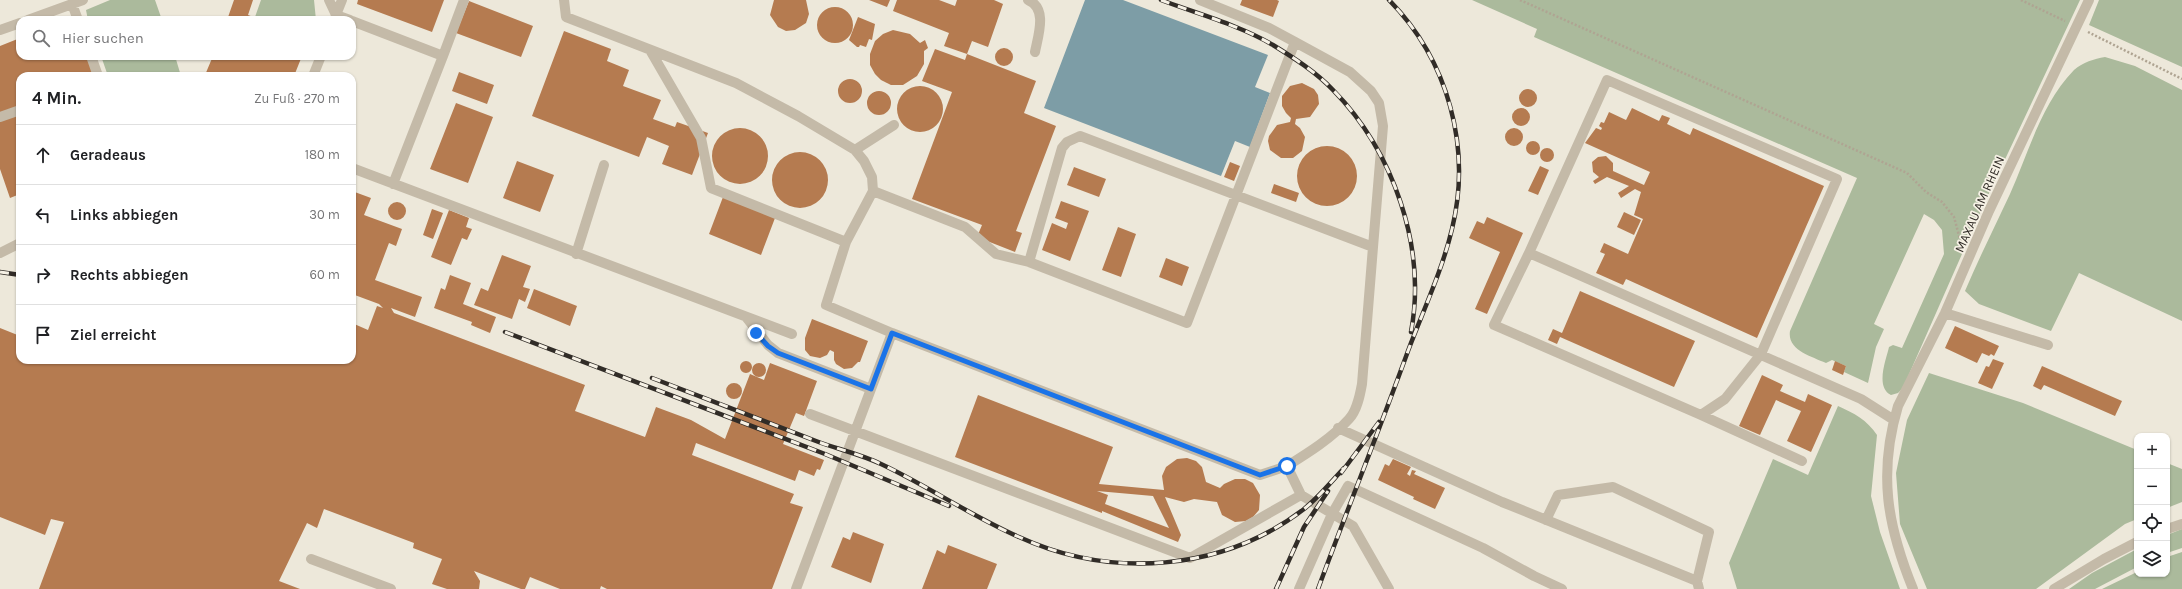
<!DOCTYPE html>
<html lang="de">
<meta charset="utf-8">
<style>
:root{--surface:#fff;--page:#f6f6f6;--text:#202124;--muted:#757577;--line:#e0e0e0}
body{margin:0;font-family:Karla,sans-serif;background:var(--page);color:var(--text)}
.controls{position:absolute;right:12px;bottom:12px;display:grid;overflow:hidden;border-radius:8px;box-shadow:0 1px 3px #0004}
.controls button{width:36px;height:36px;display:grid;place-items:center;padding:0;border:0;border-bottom:1px solid var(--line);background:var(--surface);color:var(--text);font:20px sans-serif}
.stop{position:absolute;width:12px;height:12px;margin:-9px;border:3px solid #1a73e8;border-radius:50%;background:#fff}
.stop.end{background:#1a73e8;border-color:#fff;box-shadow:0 1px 4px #0008}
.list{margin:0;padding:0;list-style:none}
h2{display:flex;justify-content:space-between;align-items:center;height:52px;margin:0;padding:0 16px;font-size:17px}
h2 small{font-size:13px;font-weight:400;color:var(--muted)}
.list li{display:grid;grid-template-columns:26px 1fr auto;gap:12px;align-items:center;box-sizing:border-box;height:60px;padding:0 16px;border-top:1px solid var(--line)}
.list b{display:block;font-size:15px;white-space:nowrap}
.list em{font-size:13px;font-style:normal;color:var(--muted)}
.icon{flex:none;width:22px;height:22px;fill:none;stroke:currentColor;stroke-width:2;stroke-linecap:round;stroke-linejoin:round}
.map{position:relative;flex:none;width:2182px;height:589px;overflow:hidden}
.search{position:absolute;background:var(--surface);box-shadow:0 1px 3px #0004;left:16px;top:16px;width:340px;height:44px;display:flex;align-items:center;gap:10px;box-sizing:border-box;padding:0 14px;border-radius:12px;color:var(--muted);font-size:15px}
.panel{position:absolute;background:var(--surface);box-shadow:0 1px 3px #0004;left:16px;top:72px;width:340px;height:292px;border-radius:12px}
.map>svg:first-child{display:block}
</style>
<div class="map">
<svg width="2182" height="589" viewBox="0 0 2182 589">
<rect width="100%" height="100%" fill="#ede8da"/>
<!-- green -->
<path fill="#abba9c" d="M110,0H155L162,20H88L86,10Z
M261,0H314L316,20H261L255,17Z
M1472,0H2080L1984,204L1903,388L1898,393L1891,395C1875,387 1886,360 1889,347L1893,345L1902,348L1944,254L1942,230L1934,220L1924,214L1874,324L1884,329L1876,347L1868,383L1844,372L1846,366L1832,360L1826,363C1811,356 1787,350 1790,331L1857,178L1534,37L1537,29Z
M2099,0H2182V67L2089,25Z
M101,56H175L181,76H108Z
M2105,57L2135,66L2182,90V321L2079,273L2051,331L1979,304L1965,291C1979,258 1995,226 2010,194C2029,152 2041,104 2074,70C2083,62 2094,59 2105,57Z
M1929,373L2023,403L2137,450V519L2125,524L2036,589H1927L1900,524L1896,473L1907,420Z
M1838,406C1854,413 1867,420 1877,435L1871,496L1880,532L1900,589H1737L1729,563L1773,459L1808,475Z
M2167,463L2182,469V502L2167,508Z
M2182,529V548L2167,553V535Z
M2137,549V567L2095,589H2069L2092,573Z
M2182,552V589H2102L2137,572V574H2167V557Z"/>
<!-- water -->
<path fill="#7d9da6" d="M1085,0H1123L1268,55L1255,87L1270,93L1250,147L1235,141L1221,176L1044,108Z"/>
<!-- building -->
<path fill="#b57b50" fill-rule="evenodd" d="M234,0H253L248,15L261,20H227Z
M358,0H444L432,32L357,4Z
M774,0H806L809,14L806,23L795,30L786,31L778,27L770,15Z
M869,0H890L887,7Z
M897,0H939L955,6L957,0H994L1003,4L988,47L972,41L967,54L944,46L949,33L893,11Z
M1242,0H1277L1279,1L1273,17L1240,5Z
M469,1L533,26L521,57L456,33Z
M817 25a18 18 0 1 1 36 0a18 18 0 1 1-36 0Z
M858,17L875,24L872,40L869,39L866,47L860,45L859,47H857L849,40Z
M893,30L910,34L920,43L925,40L928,48L924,51V64L917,76L903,85H891L881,80L875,74L870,65V54L875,41L883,34Z
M564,31L611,49L607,61L629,70L623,86L661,100L653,119L675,127L677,122L708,133L692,175L662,164L669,146L647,137L639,157L532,116Z
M20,38V56H95L102,76H20V194L10,198L0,169V46Z
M995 57a9 9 0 1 1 18 0a9 9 0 1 1-18 0Z
M935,49L965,60L967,54L1036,81L1024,113L1056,126L1016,231L1022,233L1015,252L977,237L982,225L912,199L952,92L922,81Z
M213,56H302L294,76H207L205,75Z
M459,72L494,85L487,104L452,91Z
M838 91a12 12 0 1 1 24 0a12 12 0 1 1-24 0Z
M1302,83L1314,89L1318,95L1319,104L1310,117L1296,119L1295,124L1300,128L1305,137L1302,151L1293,158H1281L1270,150L1268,141L1269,136L1277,125L1290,122L1291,118L1286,113L1282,106V96L1290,86Z
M897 109a23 23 0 1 1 46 0a23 23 0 1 1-46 0Z
M1519 98a9 9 0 1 1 18 0a9 9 0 1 1-18 0Z
M867 103a12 12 0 1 1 24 0a12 12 0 1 1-24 0Z
M456,103L493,117L468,183L430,169Z
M1512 117a9 9 0 1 1 18 0a9 9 0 1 1-18 0Z
M1632,108L1659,121L1662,115L1670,118L1667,124L1690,135L1693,128L1824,186L1757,338L1626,279L1623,285L1596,273L1605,254L1600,252L1604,243L1628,254L1643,219L1634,215L1641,192L1635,189L1621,198L1618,193L1629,186L1607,177L1595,184L1593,181L1599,177L1593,172L1592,162L1598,157L1606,156L1613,163V171L1644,185L1650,172L1585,143L1596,128L1601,130L1602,128L1599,126L1601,122L1604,123L1609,112L1626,120Z
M1505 137a9 9 0 1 1 18 0a9 9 0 1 1-18 0Z
M712 156a28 28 0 1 1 56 0a28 28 0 1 1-56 0Z
M1526 148a7 7 0 1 1 14 0a7 7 0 1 1-14 0Z
M1297 176a30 30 0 1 1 60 0a30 30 0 1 1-60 0Z
M1540 155a7 7 0 1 1 14 0a7 7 0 1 1-14 0Z
M772 180a28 28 0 1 1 56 0a28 28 0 1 1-56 0Z
M517,161L554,175L540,212L503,198Z
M1230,162L1240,166L1234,181L1224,177Z
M1540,166L1549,170L1538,195L1528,191Z
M1074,167L1106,179L1099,197L1067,185Z
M1274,184L1299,193L1296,202L1271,193Z
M352,191L371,198L364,215L402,229L396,246L389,243L375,280L422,297L415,317L391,308L394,313L585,385L575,411L645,437L656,407L691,420L725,439L750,374L764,380L770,363L817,381L804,416L796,413L783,444L824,460L820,470L817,469L814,476L799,470L795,481L696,443L692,455L794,494L790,503L803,507L772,589H607L601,586L600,589H560L530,577L525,589H521L474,571L480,581L479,589H447L432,584L442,559L413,548L414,543L324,509L317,528L307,523L279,581L300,589H39L64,522L51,519L45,535L0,517V328L20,336V360H352V323L368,330L377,306L383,308L379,304L352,294Z
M723,197L775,218L761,255L709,234Z
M1061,201L1089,211L1070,261L1042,250L1052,223L1066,229L1068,223L1055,218Z
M388 211a9 9 0 1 1 18 0a9 9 0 1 1-18 0Z
M432,209L443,213L433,239L423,235Z
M449,210L469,218L466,227L472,229L467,240L462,238L451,265L431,257Z
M1624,212L1641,220L1634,235L1617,227Z
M1487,217L1523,233L1487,314L1475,309L1500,252L1469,238L1477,221L1484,224Z
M1118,227L1136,234L1121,277L1102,270Z
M502,255L531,266L523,287L530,289L525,302L519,299L512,319L474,305L481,288L488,291Z
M1166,258L1189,267L1182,286L1159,277Z
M450,275L471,283L463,304L496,317L490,333L471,325L472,322L434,308L441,288L445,290Z
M534,289L577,306L570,326L527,308Z
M1580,291L1695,341L1674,387L1560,337L1557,344L1548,340L1553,329L1562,333Z
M812,319L868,341L860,362H858L852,368L844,369L836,364L834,360V352L830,350L827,355L820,358L810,356L805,350V338Z
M1955,326L1999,346L1994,356L1991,354L1989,356L1982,353L1977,363L1945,348Z
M1993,359L2004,363L1992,389L1978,383L1986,366L1989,367Z
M1835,361L1846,366L1843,375L1832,370Z
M740 367a6 6 0 1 1 12 0a6 6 0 1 1-12 0Z
M752 370a7 7 0 1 1 14 0a7 7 0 1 1-14 0Z
M2042,366L2122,401L2115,416L2044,385L2041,390L2033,386Z
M1762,375L1783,385L1780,391L1805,402L1808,394L1832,405L1811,452L1787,441L1801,411L1776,400L1760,435L1739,426Z
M726 391a8 8 0 1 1 16 0a8 8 0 1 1-16 0Z
M978,395L1113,447L1099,484L1164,490L1162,476L1166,467L1177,459L1187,458L1196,461L1202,467L1206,482L1220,488L1224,484L1235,479H1245L1253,483L1260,495L1259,510L1253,517L1246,521L1235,522L1222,515L1217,502L1194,499L1184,502L1165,497L1181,535L1178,542L1102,511V513L955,457ZM1097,491L1153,496L1169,528L1105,504L1108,495Z
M1393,459L1411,467L1407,474L1410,476L1412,470L1416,471L1414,474L1445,488L1435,509L1413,499L1414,497L1378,480L1385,464L1389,466Z
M853,532L884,544L871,583L831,567L843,537L850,540Z
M948,545L997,564L987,589H922L937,550L945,554Z"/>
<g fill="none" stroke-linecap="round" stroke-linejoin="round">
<!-- path -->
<path stroke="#afa492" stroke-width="2.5" stroke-dasharray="2 2" stroke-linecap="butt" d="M1520,0L1907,173L1926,192L1942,202L1954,217L1961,243
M2021,0L2065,21
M2088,32L2182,79"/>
<!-- minor -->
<path stroke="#c4baa8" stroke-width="10" d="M329,0L336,15L335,18
M342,0L336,15L350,20
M564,0L566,17L736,83L798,116L855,150L864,161L872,177L873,191L846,242
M1028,0C1048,8 1038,36 1035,52
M1200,0L1269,28L1295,42
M72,4L78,20
M28,20L83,0
M352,21L443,56L393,184
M0,30L20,23
M650,50L701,138L711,188L846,242L826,305L892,333L796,589
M91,56L98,76
M443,56L464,0
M313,76L321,56
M0,117L20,110
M855,150L894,125
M352,168L792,334
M873,191L965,227L996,254L1029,262L1062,148L1067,142L1080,136L1373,247L1362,384C1360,395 1357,411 1349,419C1332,438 1308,453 1287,466L1301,495
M0,253L20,243
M1529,253L1494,325L1701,415L1725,399L1761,354L1837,179L1607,80L1529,253L1861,399L1894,420
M576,254L604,165
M1029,262L1187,323L1295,42L1350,72L1371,91L1379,103L1383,126L1373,247
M1945,313L2048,345
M746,317L768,345L778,353L871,389
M892,333L1260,475L1287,466
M810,414L1190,558L1301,495L1353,526L1389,589
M1701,415L1802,461
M1338,428L1502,502L1697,581L1699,589
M1546,520L1558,495L1613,487L1709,532L1697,581
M2167,529L2182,524
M311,559L391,589
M1299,589L1332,514L1348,486L1483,548L1534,576L1562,589
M1913,589C1887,525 1878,473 1898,406L1945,313L1989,211L2089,0
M2054,589L2104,559L2137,542"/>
<!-- rail casing -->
<g stroke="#312c27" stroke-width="4.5">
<path id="rail" d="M1161,0C1198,14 1239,25 1273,45C1294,58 1316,72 1333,90C1393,151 1427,247 1411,332
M0,272L20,275
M505,332L825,454L949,506
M652,378C707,399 762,420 816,441C837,449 860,454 881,464C928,486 971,516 1019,537C1111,579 1222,572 1304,509C1319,497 1331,482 1344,468
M1341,473L1379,422
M1276,589L1304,527L1328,491
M1318,589C1347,510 1379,431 1408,351C1423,311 1442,271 1452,229C1472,147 1448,60 1389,0"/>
</g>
<!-- rail -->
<use href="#rail" stroke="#f6f1e5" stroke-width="3" stroke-dasharray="9" stroke-linecap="butt"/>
</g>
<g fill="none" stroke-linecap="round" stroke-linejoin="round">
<!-- route -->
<path stroke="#1a73e8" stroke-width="5" d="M756,333L768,346L778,353L871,389L892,333L1260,475L1287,466"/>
</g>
<g text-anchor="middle" stroke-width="3.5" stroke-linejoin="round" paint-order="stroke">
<!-- street labels -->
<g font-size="13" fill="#312c27" stroke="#f6f1e5">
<text transform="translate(1979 204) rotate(-66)" y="5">MAXAU AM RHEIN</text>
</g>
</g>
</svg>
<div class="controls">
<button>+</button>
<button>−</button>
<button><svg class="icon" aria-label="locate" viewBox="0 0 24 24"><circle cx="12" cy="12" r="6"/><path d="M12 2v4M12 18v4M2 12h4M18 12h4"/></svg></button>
<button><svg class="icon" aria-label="layers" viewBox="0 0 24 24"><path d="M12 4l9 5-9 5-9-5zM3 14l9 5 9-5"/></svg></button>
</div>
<div class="stop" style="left:1287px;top:466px"></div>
<div class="stop end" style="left:756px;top:333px"></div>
<div class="search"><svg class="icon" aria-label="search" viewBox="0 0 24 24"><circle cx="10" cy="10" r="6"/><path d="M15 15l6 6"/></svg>Hier suchen</div>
<section class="panel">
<h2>4 Min.<small>Zu Fuß · 270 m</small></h2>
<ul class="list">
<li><svg class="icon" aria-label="ahead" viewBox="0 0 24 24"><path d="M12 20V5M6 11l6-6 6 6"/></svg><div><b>Geradeaus</b></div><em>180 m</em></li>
<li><svg class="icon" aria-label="left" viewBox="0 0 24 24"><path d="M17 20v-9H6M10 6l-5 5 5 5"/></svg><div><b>Links abbiegen</b></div><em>30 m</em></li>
<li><svg class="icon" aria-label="right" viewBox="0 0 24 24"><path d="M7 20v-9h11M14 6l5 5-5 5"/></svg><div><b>Rechts abbiegen</b></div><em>60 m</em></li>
<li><svg class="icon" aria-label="arrive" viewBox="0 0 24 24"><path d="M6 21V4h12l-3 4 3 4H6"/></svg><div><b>Ziel erreicht</b></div></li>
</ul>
</section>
</div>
